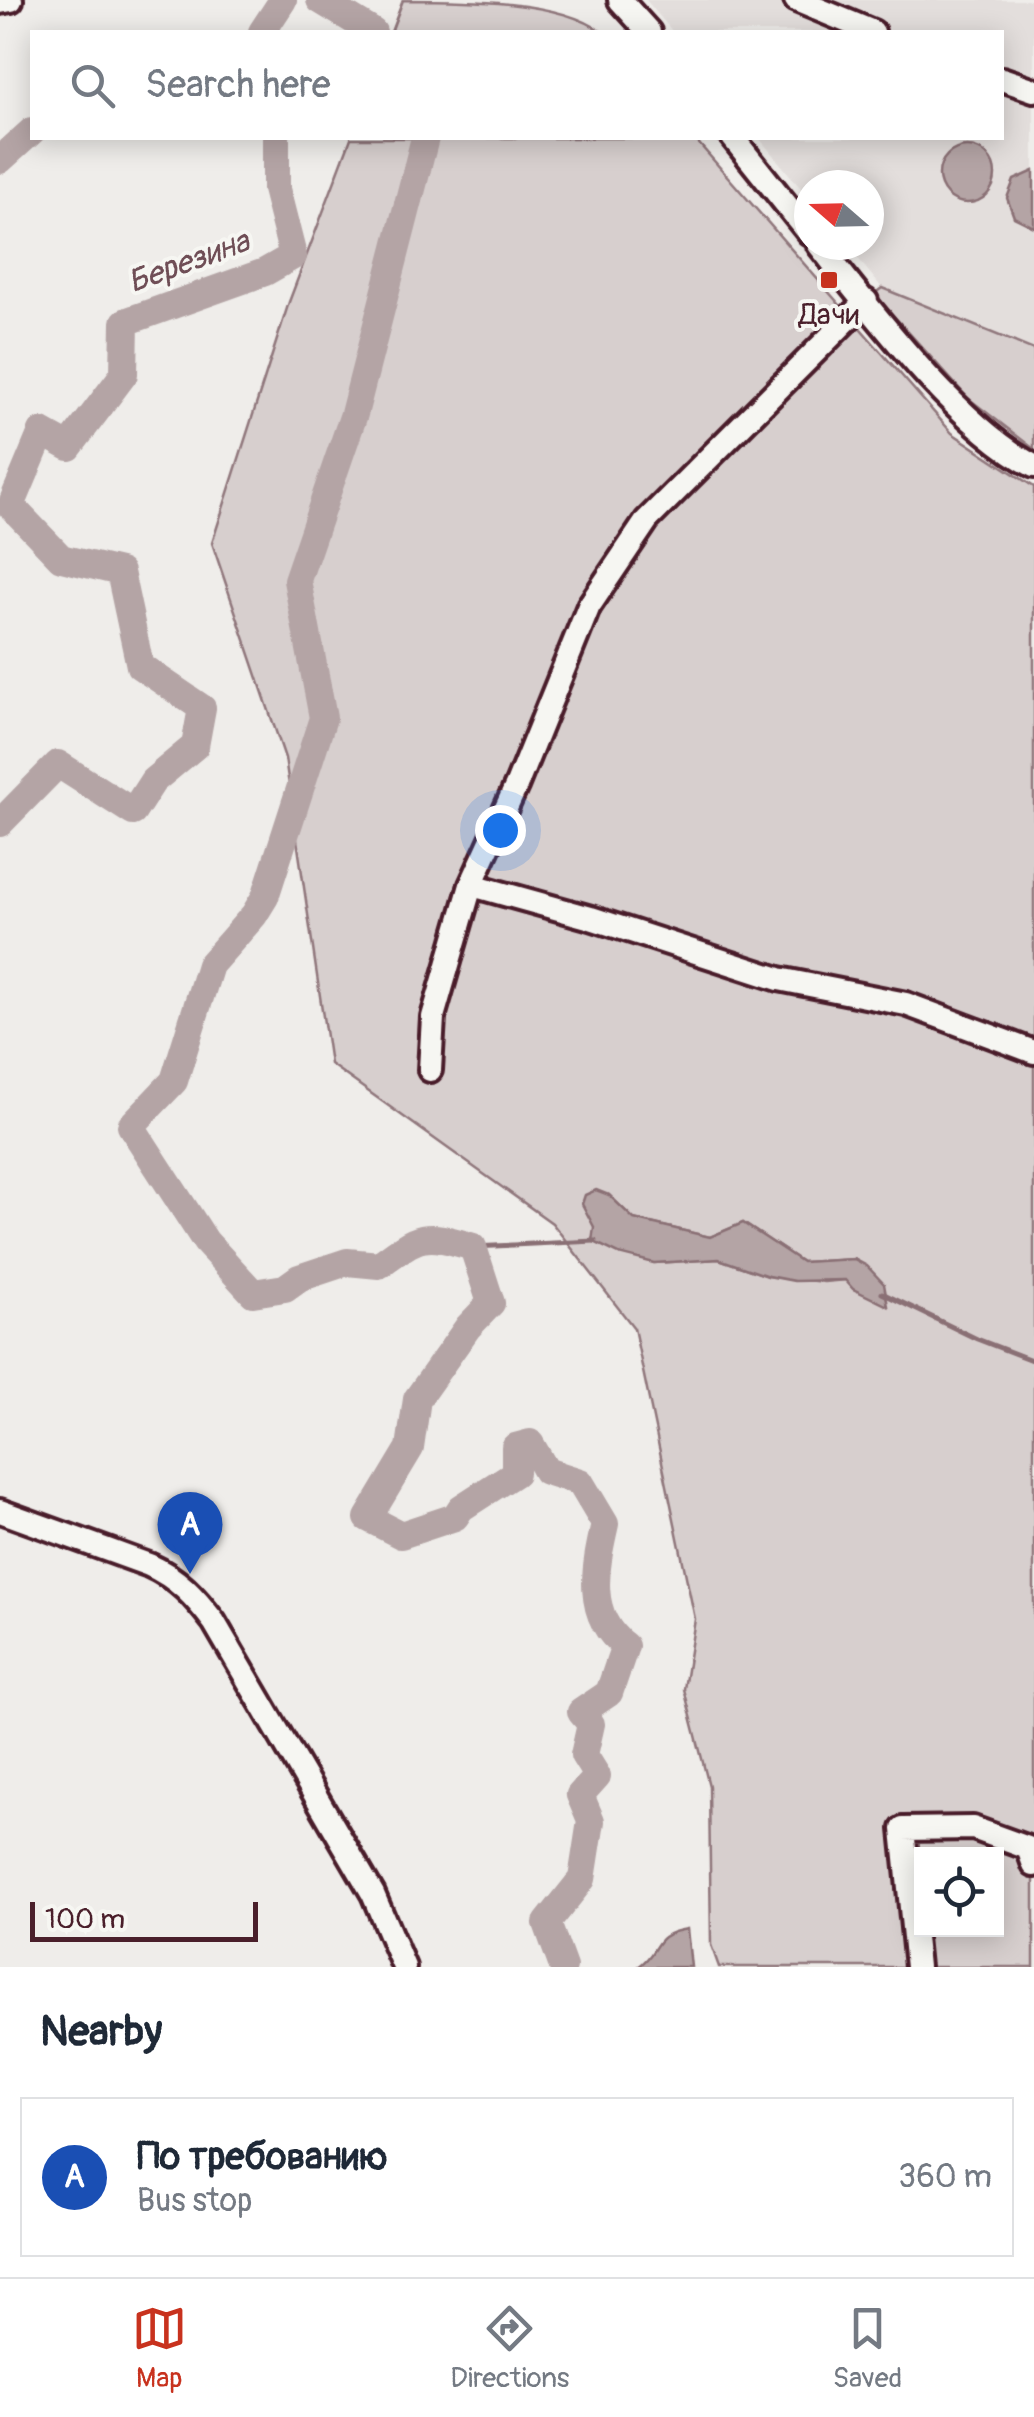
<!DOCTYPE html>
<meta charset="utf-8">
<style>
:root{--surface:#fff;--page:#f2f2f3;--text:#1f2937;--muted:#747a83;--line:#e0e1e3;--accent:#c8321e}
body{margin:0;font-family:Pangolin,sans-serif;background:var(--page);color:var(--text)}
.controls{position:absolute;right:30px;bottom:30px;display:grid;overflow:hidden;border-radius:0px;box-shadow:0 5px 25px #0003}
.controls button{width:90px;height:90px;display:grid;place-items:center;padding:0;border:0;border-bottom:2px solid var(--line);background:var(--surface);color:var(--text);font:50px sans-serif}
.compass{position:absolute;left:794px;top:170px;width:90px;height:90px;border-radius:50%;background:var(--surface);box-shadow:0 5px 25px #0003;rotate:290deg}
.scale{position:absolute;left:30px;bottom:25px;width:228px;box-sizing:border-box;padding-left:10px;border:5px solid #4a1f2b;border-top:0;font-size:28px;line-height:35px;white-space:nowrap;color:#4a1f2b;-webkit-text-stroke:8px #f6f6f2;paint-order:stroke}
.you{position:absolute;left:500px;top:830px;width:35px;height:35px;margin:-25px;border:8px solid #fff;border-radius:50%;background:#1a73e8;box-shadow:0 0 0 15px #1a73e833}
.badge{display:grid;place-items:center;width:65px;height:65px;border-radius:50%;background:var(--accent);color:#fff;font-size:32px;font-weight:700}
.pin{position:absolute;translate:-50% -82px;filter:drop-shadow(0 2px 5px #0008)}
.pin::after{content:'';position:absolute;top:52px;width:35px;height:30px;background:inherit;clip-path:polygon(0 0,100% 0,50% 100%)}
.list{margin:0;padding:0;list-style:none}
h2{display:flex;justify-content:space-between;align-items:center;height:130px;margin:0;padding:0 40px;font-size:42px}
h2 small{font-size:32px;font-weight:400;color:var(--muted)}
.list li{display:grid;grid-template-columns:65px 1fr auto;gap:30px;align-items:center;box-sizing:border-box;height:160px;margin:0 20px 20px;padding:0 20px;border:2px solid var(--line);border-radius:0px}
.list b{display:block;font-size:38px;white-space:nowrap}
.list p{margin:0;font-size:32px;white-space:nowrap;color:var(--muted)}
.list em{font-size:32px;font-style:normal;color:var(--muted)}
.icon{flex:none;width:55px;height:55px;fill:none;stroke:currentColor;stroke-width:2;stroke-linecap:round;stroke-linejoin:round}
.map{position:relative;flex:none;width:1034px;height:1967px;overflow:hidden}
.search{position:absolute;background:var(--surface);box-shadow:0 5px 25px #0003;left:30px;right:30px;top:30px;height:110px;display:flex;align-items:center;gap:25px;box-sizing:border-box;padding:0 35px;border-radius:0px;color:var(--muted);font-size:38px}
.sheet{height:310px;background:var(--surface)}
nav{display:flex;justify-content:space-around;align-items:center;box-sizing:border-box;height:140px;border-top:2px solid var(--line);background:var(--surface);font-size:28px;color:var(--muted)}
nav a{display:grid;justify-items:center;gap:5px}
nav .on{color:var(--accent)}
.map>svg:first-child{display:block}
</style>
<div class="map">
<svg width="1034" height="1967" viewBox="0 0 1034 1967">
<rect width="100%" height="100%" fill="#efedea"/>
<filter id="ink" filterUnits="userSpaceOnUse"><feTurbulence type="fractalNoise" baseFrequency=".01" numOctaves="2"/><feDisplacementMap in="SourceGraphic" scale="20" xChannelSelector="R" yChannelSelector="G"/><feConvolveMatrix kernelMatrix="1 2 1 2 8 2 1 2 1" color-interpolation-filters="sRGB"/></filter>
<g filter="url(#ink)">
<!-- built -->
<path fill="#e3dedc" d="M646,0H1034V350L882,288L847,245H869V185H809V198L759,138H1002V32H673Z"/>
<!-- green -->
<path fill="#d7cfce" stroke="#90777c" stroke-width="2.5" fill-rule="evenodd" d="M403,0C461,0 561,0 602,32H391Z
M351,138H694L952,433L1034,487V1967H719L711,1945L709,1786L684,1689L695,1619L634,1328L552,1223L330,1064L285,758L212,543L289,302ZM609,1195L633,1219L710,1237L743,1223L802,1262L854,1259L845,1280L824,1282L768,1276L719,1259L654,1263L592,1241ZM922,1854H996V1930H922Z
M882,288L1034,350V449L968,398L874,294Z"/>
<!-- water -->
<path fill="#b4a4a5" stroke="#8a6f74" stroke-width="2.5" d="M939 175a28 28 0 1 1 56 0a28 28 0 1 1-56 0Z
M1034,171V227L1014,217L1007,198L1014,180Z
M596,1190L609,1195L634,1219L710,1237L743,1223L802,1262L854,1259L867,1266L884,1284L888,1306L853,1289L845,1280L794,1281L768,1276L719,1259L654,1263L619,1254L592,1241L594,1227L582,1204L585,1195Z
M687,1929L691,1967H638C662,1951 649,1935 687,1929Z"/>
<g fill="none" stroke-linecap="round" stroke-linejoin="round">
<!-- stream -->
<path stroke="#8a6f74" stroke-width="5" d="M473,1247L595,1241
M882,1293L977,1339L1034,1361"/>
<!-- river -->
<path stroke="#b4a4a5" stroke-width="28" d="M320,0L373,32
M262,32L283,0
M425,138L354,414L297,580L323,718L265,897L254,915L210,965L174,1081L131,1126L206,1242L253,1293L285,1288L299,1278L347,1262L379,1265C420,1234 424,1232 473,1247L491,1303L468,1327L417,1399L410,1448L368,1518L401,1535L455,1517L461,1508L515,1473V1447L530,1443L546,1471L580,1482L605,1524C595,1568 585,1616 625,1646L609,1693L581,1712L591,1724L584,1755L597,1776L580,1795L591,1821L582,1879L547,1923L563,1967
M0,160L32,131
M0,823L58,764L133,812L153,781L195,746L202,708L140,666L120,572L61,558L11,506L42,432L69,447L124,374L125,322L265,272L293,256L276,189V138"/>
<!-- minor casing -->
<g stroke="#4a1f2b" stroke-width="30">
<path id="minor" d="M620,0L649,32
M796,0L873,32
M0,2L11,0
M1002,79L1034,90
M733,138L809,233
M819,245C873,313 958,426 1034,466
M472,885L591,918L779,979L906,1004L1034,1052
M430,1070L433,1017L471,885L517,784L589,606L647,520L866,301
M0,1511L149,1565C178,1578 195,1597 214,1622L373,1894L404,1967
M917,1967L903,1829L973,1828L1028,1848L1034,1865"/>
</g>
<!-- minor -->
<use href="#minor" stroke="#f6f6f2" stroke-width="22"/>
</g>
</g>
<!-- markers -->
<rect fill="#c8321e" stroke="#f6f6f2" stroke-width="4" x="819" y="270" width="20" height="20" rx="5"/>
<g text-anchor="middle" stroke-width="8" stroke-linejoin="round" paint-order="stroke">
<!-- poi labels -->
<g font-size="30" fill="#4a1f2b" stroke="#f6f6f2">
<text x="829" y="324">Дачи</text>
</g>
<!-- water labels -->
<g font-size="32" font-style="italic" fill="#6f4e56" stroke="#f6f6f2">
<text transform="translate(188 261) rotate(-20)" y="11">Березина</text>
</g>
</g>
</svg>
<div class="controls">
<button><svg class="icon" aria-label="locate" viewBox="0 0 24 24"><circle cx="12" cy="12" r="6"/><path d="M12 2v4M12 18v4M2 12h4M18 12h4"/></svg></button>
</div>
<svg class="compass" viewBox="-18 -18 36 36"><path d="M0-13l5 13h-10z" fill="#e53935"/><path d="M0 13l5-13h-10z" fill="#747a83"/></svg>
<div class="scale">100 m</div>
<div class="you"></div>
<div class="pin badge" style="left:190px;top:1574px;background:#1a4fb4">A</div>
<div class="search"><svg class="icon" aria-label="search" viewBox="0 0 24 24"><circle cx="10" cy="10" r="6"/><path d="M15 15l6 6"/></svg>Search here</div>
</div>
<section class="sheet">
<h2>Nearby<small></small></h2>
<ul class="list">
<li><span class="badge" style="background:#1a4fb4">A</span><div><b>По требованию</b><p>Bus stop</p></div><em>360 m</em></li>
</ul>
</section>
<nav>
<a class="on"><svg class="icon" aria-label="map" viewBox="0 0 24 24"><path d="M3 6l6-2 6 2 6-2v14l-6 2-6-2-6 2zM9 4v14M15 6v14"/></svg>Map</a>
<a><svg class="icon" aria-label="directions" viewBox="0 0 24 24"><path d="M12 3l9 9-9 9-9-9zM9 14v-3h6M13 9l2 2-2 2"/></svg>Directions</a>
<a><svg class="icon" aria-label="saved" viewBox="0 0 24 24"><path d="M7 4h10v16l-5-4-5 4z"/></svg>Saved</a>
</nav>
